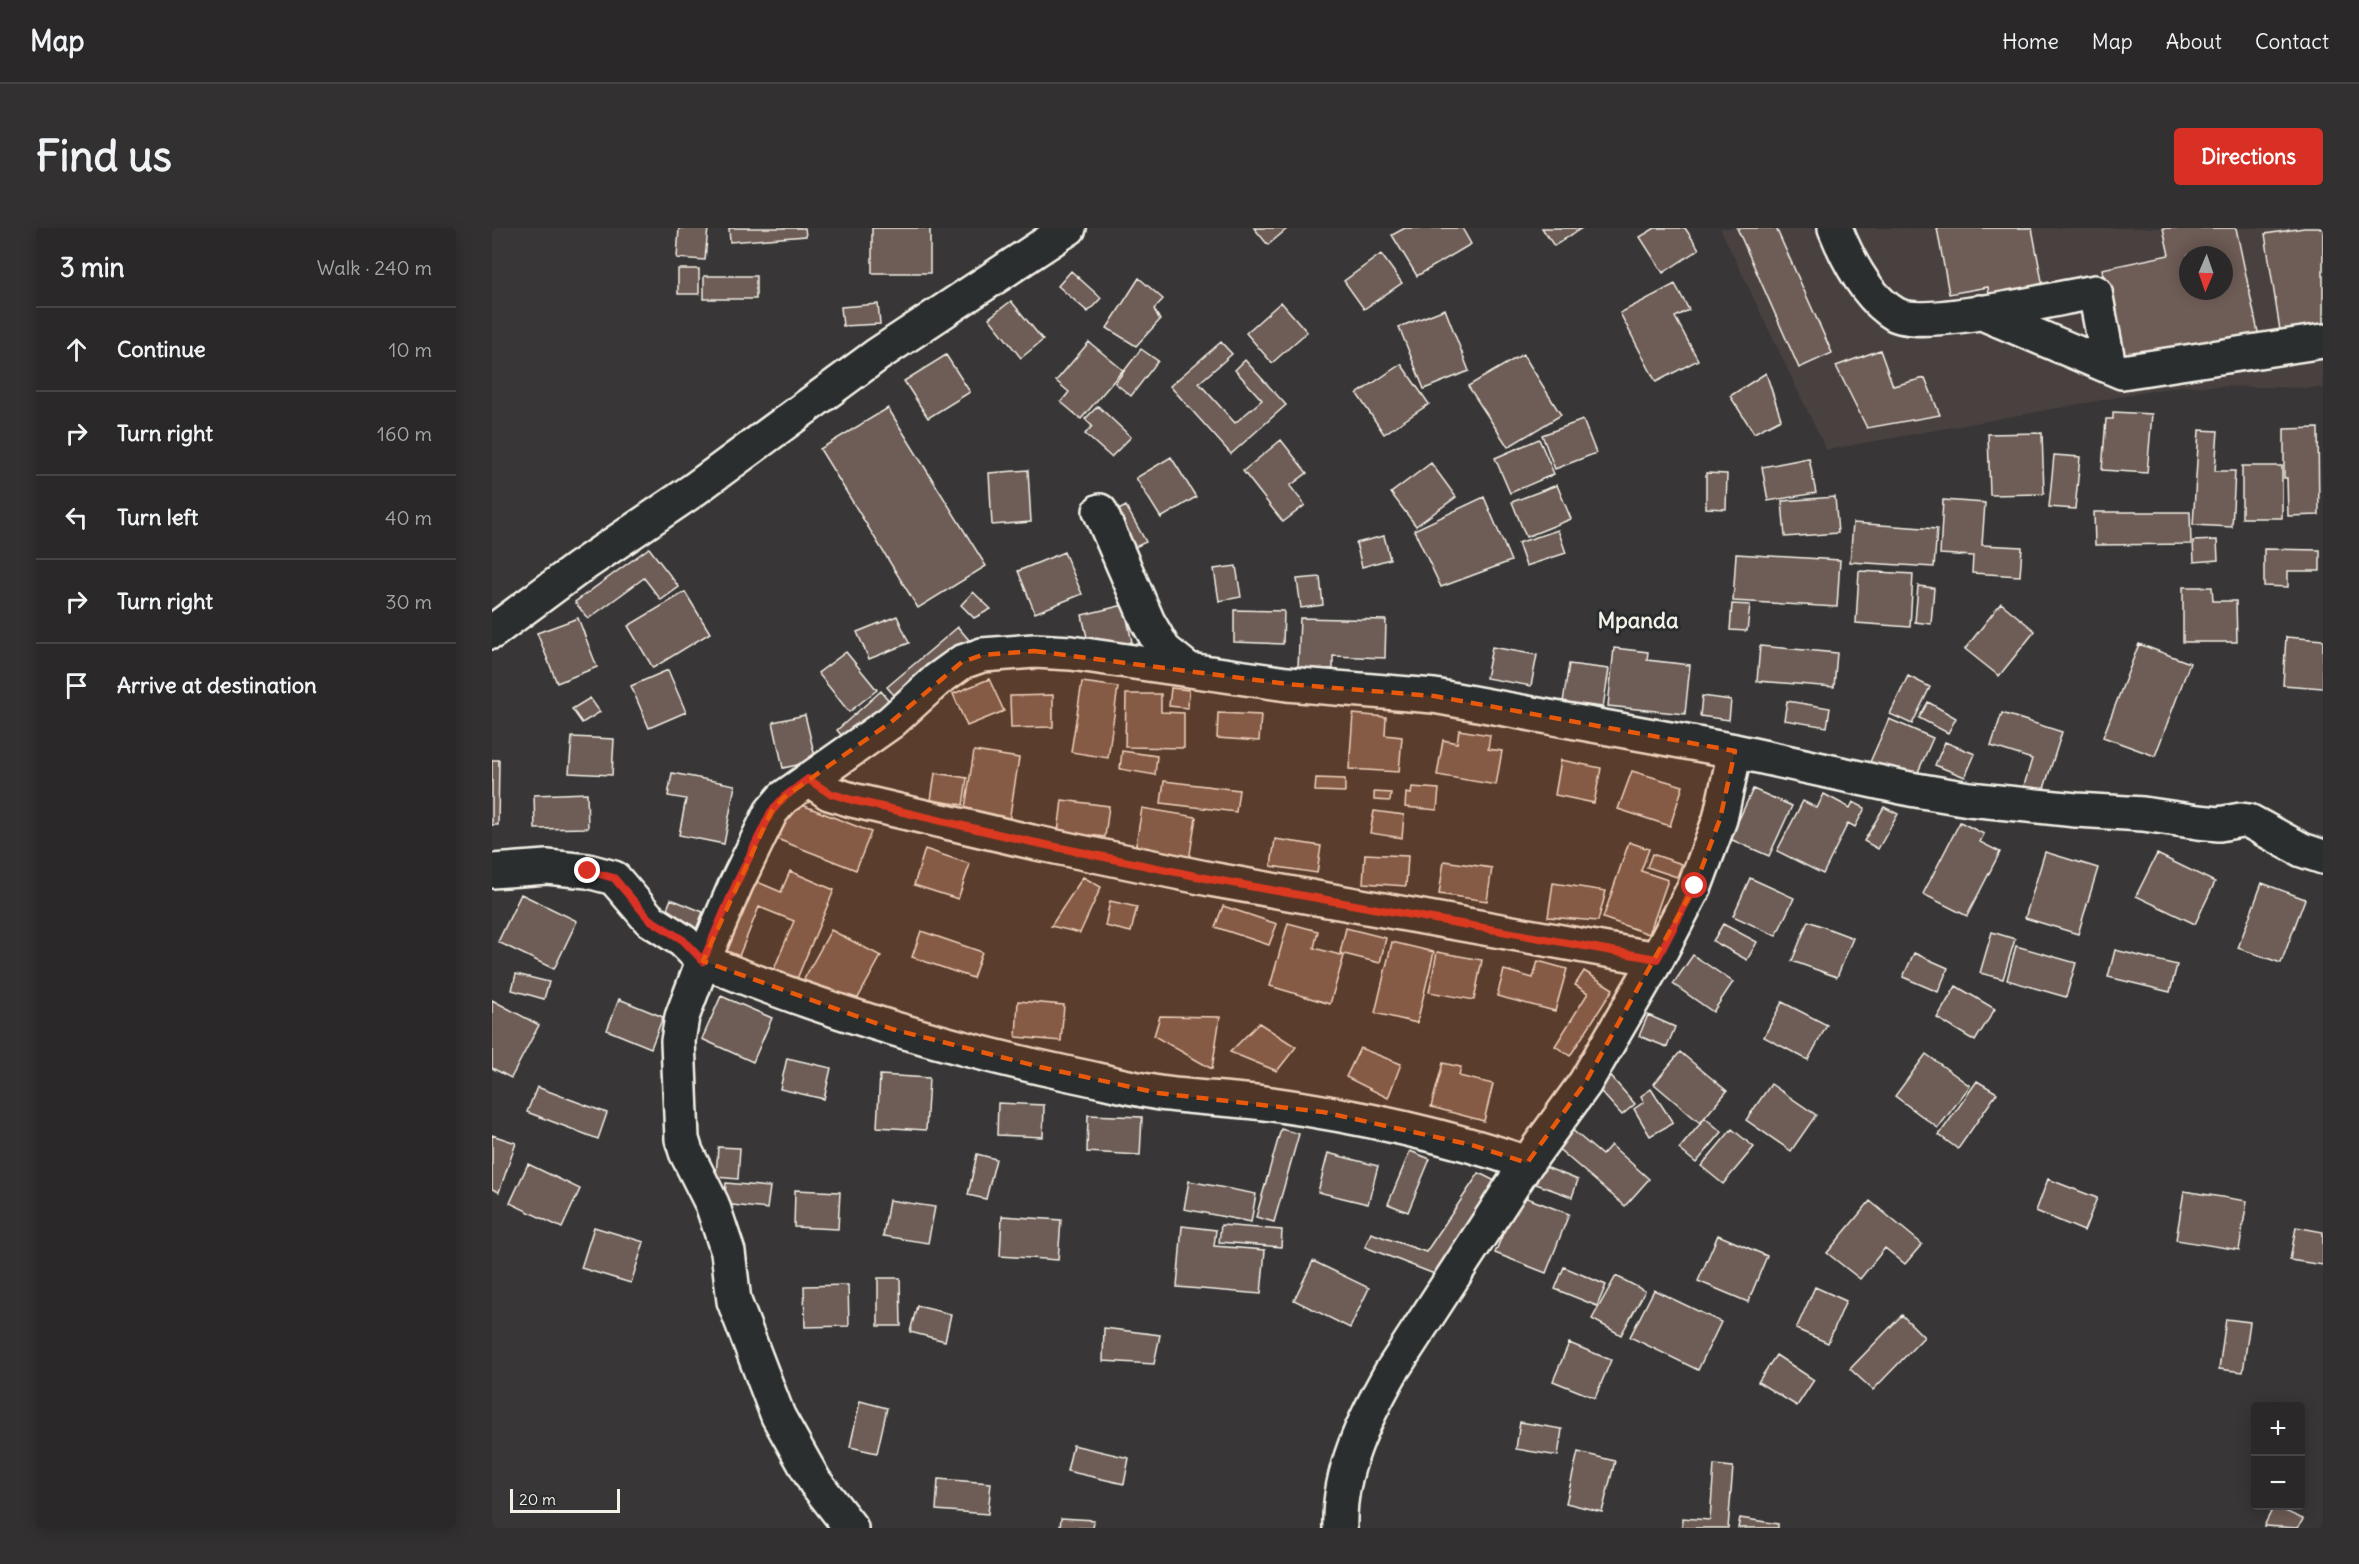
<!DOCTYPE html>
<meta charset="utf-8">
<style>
:root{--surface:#2a2828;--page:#323030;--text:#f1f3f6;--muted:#a5a6a8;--line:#464445;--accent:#d93025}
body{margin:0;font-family:Delius,sans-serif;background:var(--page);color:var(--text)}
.controls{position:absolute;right:18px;bottom:18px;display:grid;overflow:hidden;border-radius:6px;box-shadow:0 3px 15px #0003}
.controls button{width:54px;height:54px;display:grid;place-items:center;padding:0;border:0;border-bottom:2px solid var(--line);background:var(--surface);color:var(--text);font:30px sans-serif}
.compass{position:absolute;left:1687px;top:18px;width:54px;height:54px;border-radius:50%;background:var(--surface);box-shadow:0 3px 15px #0003;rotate:182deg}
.scale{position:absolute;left:18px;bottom:15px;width:110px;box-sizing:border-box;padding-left:6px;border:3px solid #f4f1e8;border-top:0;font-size:16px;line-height:21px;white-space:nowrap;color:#f4f1e8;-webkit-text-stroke:4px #2a2d2e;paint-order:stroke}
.stop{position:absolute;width:18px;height:18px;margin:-14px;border:4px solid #d93025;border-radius:50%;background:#fff}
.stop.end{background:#d93025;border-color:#fff;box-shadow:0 2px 6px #0008}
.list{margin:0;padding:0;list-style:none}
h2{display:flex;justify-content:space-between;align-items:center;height:78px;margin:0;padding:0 24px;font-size:26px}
h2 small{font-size:20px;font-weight:400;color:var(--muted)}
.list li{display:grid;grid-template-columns:39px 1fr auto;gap:18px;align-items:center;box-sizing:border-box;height:84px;padding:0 24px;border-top:2px solid var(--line)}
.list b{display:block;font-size:22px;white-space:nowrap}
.list em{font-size:20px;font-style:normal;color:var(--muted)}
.icon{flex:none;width:33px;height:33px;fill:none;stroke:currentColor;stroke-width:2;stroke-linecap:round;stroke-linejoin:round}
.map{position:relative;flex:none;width:1831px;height:1300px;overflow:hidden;border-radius:6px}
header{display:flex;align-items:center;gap:36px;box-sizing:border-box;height:84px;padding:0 30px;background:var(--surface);border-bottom:2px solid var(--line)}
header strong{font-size:28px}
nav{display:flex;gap:33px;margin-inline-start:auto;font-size:21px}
.intro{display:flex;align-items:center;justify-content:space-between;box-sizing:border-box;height:144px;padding:0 36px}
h1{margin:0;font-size:42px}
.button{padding:15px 27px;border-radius:6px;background:var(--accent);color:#fff;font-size:21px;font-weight:700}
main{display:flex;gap:36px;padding:0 36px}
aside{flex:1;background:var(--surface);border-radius:6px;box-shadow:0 3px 15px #0003}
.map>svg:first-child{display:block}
</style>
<header>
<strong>Map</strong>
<nav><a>Home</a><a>Map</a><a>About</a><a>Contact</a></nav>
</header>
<div class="intro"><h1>Find us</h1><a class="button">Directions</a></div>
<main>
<aside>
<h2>3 min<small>Walk · 240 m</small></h2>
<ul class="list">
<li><svg class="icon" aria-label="ahead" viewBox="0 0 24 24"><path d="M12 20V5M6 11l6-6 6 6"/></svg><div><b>Continue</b></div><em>10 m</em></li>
<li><svg class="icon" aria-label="right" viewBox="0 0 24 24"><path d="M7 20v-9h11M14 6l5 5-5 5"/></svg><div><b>Turn right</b></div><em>160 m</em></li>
<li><svg class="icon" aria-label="left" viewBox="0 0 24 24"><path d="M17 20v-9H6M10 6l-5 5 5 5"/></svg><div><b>Turn left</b></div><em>40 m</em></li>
<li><svg class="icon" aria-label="right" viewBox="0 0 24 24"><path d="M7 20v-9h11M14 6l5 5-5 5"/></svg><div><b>Turn right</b></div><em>30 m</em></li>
<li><svg class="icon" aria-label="arrive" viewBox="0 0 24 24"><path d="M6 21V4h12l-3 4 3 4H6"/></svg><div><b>Arrive at destination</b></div></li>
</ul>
</aside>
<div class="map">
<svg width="1831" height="1300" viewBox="0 0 1831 1300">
<rect width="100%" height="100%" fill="#383636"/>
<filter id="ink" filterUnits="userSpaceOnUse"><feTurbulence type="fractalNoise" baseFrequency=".0167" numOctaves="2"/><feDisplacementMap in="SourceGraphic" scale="12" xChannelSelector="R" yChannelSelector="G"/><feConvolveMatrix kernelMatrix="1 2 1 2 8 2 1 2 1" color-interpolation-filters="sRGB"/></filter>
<g filter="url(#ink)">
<!-- built -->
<path fill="#484140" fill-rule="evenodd" d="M1228,0H1831V160L1688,158L1334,222ZM1696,27H1732V63H1696Z"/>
<!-- building -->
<path fill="#6e5c56" stroke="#f4f1e8" stroke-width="1.5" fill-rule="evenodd" d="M187,0H216L213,32L185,30Z
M237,0H313L314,8L238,14Z
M380,0H438V45H380Z
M762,0H796L776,17Z
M913,0H970L979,16L925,48L900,7Z
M1050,0H1090L1062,18Z
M1163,0H1193L1207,21L1171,45L1148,9Z
M1245,0H1284L1340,125L1307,140Z
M1445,0H1540L1552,64L1498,73L1496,59L1457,66Z
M1671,0H1744L1767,109L1631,138L1610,41L1677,27ZM1696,27H1732V63H1696Z
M1812,0H1831V95L1788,102L1773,6Z
M889,26L910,55L872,81L852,53Z
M186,41H207V66H186Z
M579,43L609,70L596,84L566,58Z
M212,48H264V71H212Z
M647,50L671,71L662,81L668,92L644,118L615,100Z
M1183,56L1197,82L1183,89L1206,132L1164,154L1128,85Z
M519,73L551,112L529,130L497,90Z
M789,74L815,104L780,135L754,105Z
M386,76L388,96L351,98L349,79Z
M953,81L977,143L932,161L907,99Z
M597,114L631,142L589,191L569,174L577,164L564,153Z
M729,114L740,126L707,155L743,195L770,172L743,142L753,132L794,177L739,226L678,158Z
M649,121L666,133L639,168L623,155Z
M1388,122L1401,158L1433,150L1448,187L1375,200L1344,138Z
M1031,126L1069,187L1016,219L976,158Z
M454,127L478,164L436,190L412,153Z
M909,136L937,176L892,206L865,166Z
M1274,145L1289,191L1262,205L1238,168Z
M606,178L639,209L619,229L593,206L600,198L593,191Z
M396,180L494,338L426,380L328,221Z
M1621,184L1660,186L1655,245L1610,242L1614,191H1621Z
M1091,192L1104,225L1063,241L1050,207Z
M1826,200L1827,287L1796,288L1795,250H1792V201Z
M1707,202L1726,203L1723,243H1743L1740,299L1701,297Z
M1550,205L1552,266L1498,267L1496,206Z
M1047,211L1062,246L1018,265L1003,230Z
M789,212L815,245L798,258L813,277L791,294L751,243Z
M1562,227L1588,229L1583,281L1557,279Z
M679,229L704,269L669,290L644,250Z
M1317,230L1324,265L1276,273L1270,239Z
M939,235L964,269L924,298L899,265Z
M1750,238H1790V290H1750Z
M536,242L539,294L500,297L497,245Z
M1214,245L1235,246L1234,281L1214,280Z
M1065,257L1079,291L1034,309L1020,274Z
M992,269L1019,333L949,359L922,302Z
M1343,269L1346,305L1293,309L1290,273Z
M1451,272L1493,275L1490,317L1530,319L1528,348L1480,345L1481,328L1448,326Z
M634,278L654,314L641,320L621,285Z
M1602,284H1698L1699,316L1603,317Z
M1361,295L1445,301L1442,339L1358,334Z
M1066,302L1074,325L1034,338L1026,315Z
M892,308L898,331L870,339L864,315Z
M1725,312L1726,332L1702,334L1701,313Z
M157,320L187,359L169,372L152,350L96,391L83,374Z
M1772,321L1828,322V343H1796V359L1772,358Z
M572,324L590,366L543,385L526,343Z
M1244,326L1348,332L1345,379L1241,373Z
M744,338L749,369L727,373L722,341Z
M1367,343L1421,346L1418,399L1364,395Z
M828,349L831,377L809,380L805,351Z
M1426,358L1442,360L1439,396L1423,394Z
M1691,359H1720L1721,373H1744L1745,414H1691Z
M193,364L218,405L161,440L136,398Z
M481,364L499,381L482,390L469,377Z
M1509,375L1543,403L1507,448L1473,421Z
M1240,376L1258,377L1255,403L1238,402Z
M632,377L640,414L598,423L590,387Z
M742,382L792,383L791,416L742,414Z
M405,388L417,415L377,431L365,404Z
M86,390L105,439L65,455L45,405Z
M808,390L894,392L893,430L841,428V441L806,440Z
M466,399L477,412L406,472L395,459Z
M1794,409L1831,412V460L1791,457Z
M1647,416L1698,435L1663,528L1611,509Z
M1268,418L1345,425L1342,459L1265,453Z
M1000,419L1045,427L1039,458L994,450Z
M1122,420L1156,424L1155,432L1198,437L1193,486L1116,478Z
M354,424L385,462L357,484L326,445Z
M1077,436L1117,441L1111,479L1071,474Z
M176,442L194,484L157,500L139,458Z
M1416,448L1438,459L1420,496L1398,486Z
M497,451L512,483L475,498L461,466Z
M590,454L626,459L616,530L579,524Z
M679,460L697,462L696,480L677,478Z
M389,463L398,474L354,513L345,502Z
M634,466H669V484L692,485V520L633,519Z
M561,467V499L519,500L518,468Z
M1210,468L1239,472L1237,492L1208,488Z
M98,470L108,484L90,495L80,481Z
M1295,473L1338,480L1335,499L1292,492Z
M1436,474L1464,490L1456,505L1427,490Z
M726,485L769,487L767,513L725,510Z
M1510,485L1570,504L1550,567L1531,561L1540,531L1499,518Z
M861,486L894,489L893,507L910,509L907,544L857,541Z
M313,487L324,533L291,540L281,494Z
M1397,491L1441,510L1422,553L1378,534Z
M967,502L998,507L996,521L1010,523L1004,557L945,547L951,512L965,515Z
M80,509L122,511L120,547L77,545Z
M1453,514L1483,526L1473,549L1443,537Z
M482,523L527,530L517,593L472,587Z
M630,523L665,528L663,547L628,541Z
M0,532H7L6,597H0Z
M1069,532L1109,540L1102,575L1063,567Z
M1140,543L1191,558L1178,598L1126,581Z
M180,545L243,557L232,616L187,607L194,571L176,568Z
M443,545L475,550L471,577L439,572Z
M824,550L853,551V564L823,563Z
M672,553L747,562L744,584L669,575Z
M920,559L947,561L945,582L913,579L914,565L919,566Z
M1261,561L1300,578L1277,628L1238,611Z
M882,564L899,565L898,573L882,572Z
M95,565L96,600L43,601L42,567Z
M1332,566L1358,580L1361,574L1373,580L1363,599L1356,595L1331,646L1285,623L1311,573L1325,580Z
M570,572L617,578L613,609L598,607L597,617L565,613Z
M300,573L379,604L364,642L285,611Z
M1392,579L1406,586L1386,621L1372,613Z
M650,580L704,589L697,632L643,623Z
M882,583L912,587L910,610L878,605Z
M1468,594L1492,606L1488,614L1508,624L1475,688L1431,666Z
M783,611L829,618L825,645L779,638Z
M1137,614L1157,621L1149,643L1176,652L1157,706L1111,690Z
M433,621L478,636L466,671L422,657Z
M1553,624L1606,640L1586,706L1533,690Z
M873,626L916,628L914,658L871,655Z
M1160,626L1190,636L1185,649L1155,639Z
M1665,626L1723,654L1703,696L1644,668Z
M952,633L1000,640L995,673L947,666Z
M298,643L342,662L302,758L279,748L302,693L267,679L247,728L225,720L254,649L289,664Z
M591,649L609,659L588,705L559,698Z
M1258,650L1302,670L1284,708L1241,688Z
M1061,655L1114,663L1106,693L1056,689Z
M1770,655L1813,671L1789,735L1746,720Z
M29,666L85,693L62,741L6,714Z
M179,671L211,684L203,704L171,691Z
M618,673L645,679L639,704L613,698Z
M731,678L785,696L777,717L723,699Z
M1316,693L1361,710L1345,749L1300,733Z
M796,695L826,703L822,720L852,728L838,776L778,758Z
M1231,696L1265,714L1255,732L1221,713Z
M854,700L894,710L888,735L848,725Z
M339,702L389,728L361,779L311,753Z
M429,703L490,724L481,750L420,729Z
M1500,704L1523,711L1511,751L1488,745Z
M900,714L942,724L925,795L883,785Z
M1524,718L1584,735L1574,769L1515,752Z
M1623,722L1685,737L1678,764L1616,749Z
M945,724L990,732L982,772L937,764Z
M1422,725L1456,740L1446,764L1411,749Z
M1201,727L1241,754L1221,784L1181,756Z
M1046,733L1075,741L1063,783L1005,768L1012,742L1041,750Z
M1092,743L1121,761L1078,828L1063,818L1096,765L1083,757Z
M24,746L57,754L52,771L20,762Z
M1464,758L1503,781L1483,813L1445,790Z
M229,768L280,790L261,834L210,811Z
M127,771L171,789L159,820L115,802Z
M0,772L47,797L19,850L0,840Z
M526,773L572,777L569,813L524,809Z
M1290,774L1335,797L1316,832L1272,809Z
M1156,787L1183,799L1175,819L1147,808Z
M668,788L728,789L720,841L662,808Z
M767,795L804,819L785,843L738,824Z
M868,820L909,836L896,870L854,849Z
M1188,824L1235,863L1208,895L1162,856Z
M1434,826L1478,858L1446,900L1403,868Z
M295,830L339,840L332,871L288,861Z
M951,835L969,839L967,848L1001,856L992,893L939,879Z
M1115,844L1143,876L1130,887L1102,856Z
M388,847L437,850L434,902L385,899Z
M1485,853L1505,865L1466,921L1447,907Z
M1279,856L1324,887L1299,923L1254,892Z
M45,859L115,885L106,911L35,884Z
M1159,861L1181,895L1158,908L1142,881L1152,874L1149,868Z
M506,875L552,877L551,909L505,907Z
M596,887L650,889L648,927L595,924Z
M1213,890L1230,904L1204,935L1187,921Z
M1078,900L1110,927L1119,917L1157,951L1133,978L1063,918Z
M789,901L807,906L782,994L764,989Z
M1240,901L1262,919L1231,956L1209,938Z
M0,907L24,915L7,964L0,961Z
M226,919L248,920L246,951L224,949Z
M918,923L938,931L916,984L896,976Z
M836,925L886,938L876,976L826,964Z
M485,926L504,931L494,971L476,967Z
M36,936L88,961L70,1000L18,975Z
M1051,938L1086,952L1080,969L1044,956Z
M987,945L1005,954L945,1047L873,1019L879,1005L934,1024Z
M1556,951L1605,970L1592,1003L1544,983Z
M697,953L764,966L759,994L692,981Z
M234,955L278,959L275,981L232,976Z
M303,962L348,964L346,1001L302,999Z
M1692,963L1755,973L1747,1022L1684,1012Z
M1027,967L1077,986L1054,1045L1003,1025Z
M397,972L443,979L436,1015L391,1008Z
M1378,973L1430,1016L1413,1036L1393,1020L1368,1051L1335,1025Z
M510,988L569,992L566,1032L508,1028Z
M729,997L790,1002L789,1019L727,1014Z
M690,998L724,1002L722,1018L773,1022L769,1066L685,1059Z
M102,999L152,1014L139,1055L89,1040Z
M1804,999L1831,1004V1037L1798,1032Z
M1226,1007L1275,1028L1256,1074L1206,1053Z
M821,1033L877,1060L858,1100L802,1072Z
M1072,1039L1114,1057L1105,1078L1063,1061Z
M1124,1048L1153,1063L1129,1107L1100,1091Z
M386,1050H408L409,1098H386Z
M356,1057L357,1098L313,1099L312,1058Z
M1323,1059L1354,1073L1336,1115L1304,1101Z
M1162,1062L1229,1094L1206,1142L1138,1109Z
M425,1078L459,1086L453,1113L418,1104Z
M1410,1087L1432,1109L1381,1162L1358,1141Z
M1734,1091L1758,1094L1751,1144L1727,1141Z
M612,1100L668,1107L662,1136L611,1133Z
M1077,1115L1119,1132L1103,1170L1061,1153Z
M1284,1127L1322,1152L1305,1178L1266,1154Z
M368,1173L395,1180L385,1225L358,1219Z
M1028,1194L1070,1201L1066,1228L1024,1221Z
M581,1217L637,1230L632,1256L575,1243Z
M1086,1224L1123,1233L1110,1284L1074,1275Z
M1222,1237L1241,1239L1236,1300H1190V1290L1218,1292Z
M446,1251L499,1255L496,1286L444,1282Z
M1782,1278L1811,1291L1806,1300L1772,1298Z
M569,1290L602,1292L601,1300H568Z
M1248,1290L1286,1296V1300H1246Z"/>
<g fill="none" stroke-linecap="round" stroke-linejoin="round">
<!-- minor casing -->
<g stroke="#f4f1e8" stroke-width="38">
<path id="minor" d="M1343,0C1355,30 1374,69 1403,86C1431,102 1565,70 1603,64L1617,138
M1488,84L1630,144L1831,113
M608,283L656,394L672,422L697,442
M0,404L85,341L200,263L385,127L577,0
M317,551L337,565L360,572L540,614L718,651L1165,731
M0,643L55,639L96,643L122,650L157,691L191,713L211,733L244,656L279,584L291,570L399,494L445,452L470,434L490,427L542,423L579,425L795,456L942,468L1243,523L1418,561L1477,571L1584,582L1651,586L1706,594L1727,596L1749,592L1757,593L1810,622L1831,629
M359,1300L323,1254L286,1188L242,1073L236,1024L220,976L194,924L190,911L186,813L190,789L211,733C330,782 453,819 578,846C608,852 637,860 667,865C704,870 742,871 780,876C866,888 952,907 1035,935
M848,1300C846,1244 872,1192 899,1144L1035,935L1093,855L1165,731L1203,658L1228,591L1243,523"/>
</g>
<!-- minor -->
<use href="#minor" stroke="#2a2d2e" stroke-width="33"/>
</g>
</g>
<g fill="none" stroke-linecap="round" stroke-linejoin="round" filter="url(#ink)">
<!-- route -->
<path stroke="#d93025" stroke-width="8" d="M96,643L122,650L157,691L191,712L211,733L244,656L279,584L291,570L316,551L337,565L360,572L540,614L718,651L1165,731L1203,658"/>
</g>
<!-- marked area -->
<path fill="#e8590c" fill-opacity="0.2" stroke="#e8590c" stroke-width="4.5" stroke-dasharray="12 8" stroke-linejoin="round" d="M542,423L795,456L942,468L1243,523L1228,591L1203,658L1093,855L1035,935L980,917L831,884L666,865L548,839L400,801L211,733L279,584L291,570L399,494L470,434L490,427Z"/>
<g text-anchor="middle" stroke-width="6" stroke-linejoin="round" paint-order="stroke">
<!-- district labels -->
<g font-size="22" font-weight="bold" fill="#f4f1e8" stroke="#2a2d2e">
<text x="1146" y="400">Mpanda</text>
</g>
</g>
</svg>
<div class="controls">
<button>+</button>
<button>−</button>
</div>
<svg class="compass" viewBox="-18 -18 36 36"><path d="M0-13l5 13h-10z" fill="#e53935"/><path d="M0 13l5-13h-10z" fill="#a5a6a8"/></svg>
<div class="scale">20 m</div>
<div class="stop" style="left:1203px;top:658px"></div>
<div class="stop end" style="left:96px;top:643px"></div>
</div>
</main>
